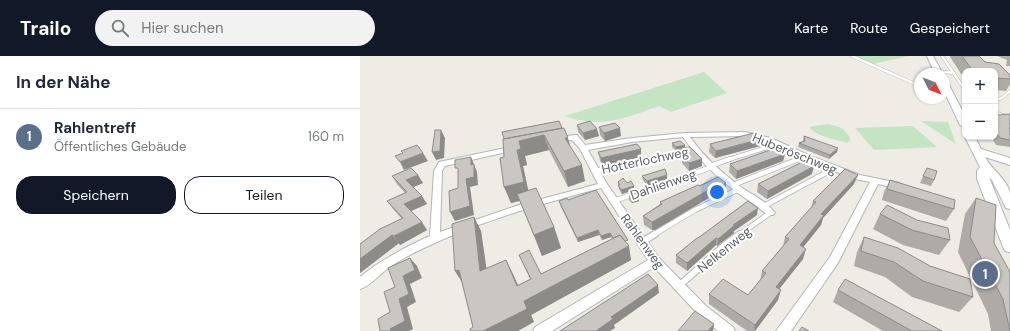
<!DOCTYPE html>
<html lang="de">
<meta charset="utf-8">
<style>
:root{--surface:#fff;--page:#f2f2f3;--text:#1f2937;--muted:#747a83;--line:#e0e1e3;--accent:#111827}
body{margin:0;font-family:"DM Sans",sans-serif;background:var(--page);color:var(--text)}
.controls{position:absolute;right:12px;top:12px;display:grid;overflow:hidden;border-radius:8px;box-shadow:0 1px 3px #0004}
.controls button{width:36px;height:36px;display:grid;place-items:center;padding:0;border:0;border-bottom:1px solid var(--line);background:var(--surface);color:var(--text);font:20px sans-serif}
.compass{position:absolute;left:554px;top:12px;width:36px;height:36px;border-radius:50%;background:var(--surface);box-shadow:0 1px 3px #0004;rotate:132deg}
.you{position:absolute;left:357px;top:136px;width:14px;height:14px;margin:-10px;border:3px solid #fff;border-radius:50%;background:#1a73e8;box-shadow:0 0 0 6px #1a73e833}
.badge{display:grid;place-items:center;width:26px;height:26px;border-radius:50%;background:var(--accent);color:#fff;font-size:13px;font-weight:700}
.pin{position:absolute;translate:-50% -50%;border:2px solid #fff;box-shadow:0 1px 4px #0006}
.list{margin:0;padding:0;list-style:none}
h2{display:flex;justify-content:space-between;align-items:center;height:52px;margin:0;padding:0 16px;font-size:17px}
h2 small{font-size:13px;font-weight:400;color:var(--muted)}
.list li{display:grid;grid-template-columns:26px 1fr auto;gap:12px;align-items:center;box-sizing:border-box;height:56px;padding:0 16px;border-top:1px solid var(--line)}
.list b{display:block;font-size:15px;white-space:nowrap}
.list p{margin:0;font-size:13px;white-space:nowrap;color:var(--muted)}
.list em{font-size:13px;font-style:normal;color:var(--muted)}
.actions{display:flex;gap:8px;padding:12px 16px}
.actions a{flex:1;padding:9px 0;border:1px solid var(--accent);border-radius:16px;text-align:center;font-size:14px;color:var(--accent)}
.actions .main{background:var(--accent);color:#fff}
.icon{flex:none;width:22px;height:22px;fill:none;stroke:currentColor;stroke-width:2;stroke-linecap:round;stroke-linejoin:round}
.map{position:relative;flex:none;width:650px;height:275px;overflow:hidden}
header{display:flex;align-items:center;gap:24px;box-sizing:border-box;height:56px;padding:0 20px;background:var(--accent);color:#fff}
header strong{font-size:19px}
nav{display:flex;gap:22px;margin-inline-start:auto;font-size:14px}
.search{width:280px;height:36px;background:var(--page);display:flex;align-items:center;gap:10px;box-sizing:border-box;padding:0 14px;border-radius:22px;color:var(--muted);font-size:15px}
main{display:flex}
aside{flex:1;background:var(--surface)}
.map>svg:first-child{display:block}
</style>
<header>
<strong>Trailo</strong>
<div class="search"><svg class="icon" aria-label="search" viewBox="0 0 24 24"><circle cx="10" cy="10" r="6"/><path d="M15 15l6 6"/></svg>Hier suchen</div>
<nav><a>Karte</a><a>Route</a><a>Gespeichert</a></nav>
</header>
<main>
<aside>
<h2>In der Nähe<small></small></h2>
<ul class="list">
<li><span class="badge" style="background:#5c6f8a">1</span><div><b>Rahlentreff</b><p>Öffentliches Gebäude</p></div><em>160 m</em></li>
</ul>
<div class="actions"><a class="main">Speichern</a><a>Teilen</a></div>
</aside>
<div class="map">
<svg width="650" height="275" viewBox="0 0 650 275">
<rect width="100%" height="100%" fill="#eeece5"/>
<!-- green -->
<path fill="#c5e4c3" d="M495,0H549L513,8Z
M344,16L367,37L311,56L299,50C265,62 242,73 205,60Z
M561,65L588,66L596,88Z
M467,68C481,71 484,71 491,84L487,87C475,83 457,81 449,71Z
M553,70L577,91L514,94L495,72Z"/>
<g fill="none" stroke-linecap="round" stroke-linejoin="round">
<!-- service-far3 casing -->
<g stroke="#b2b6b9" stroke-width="3.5">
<path id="service-far3" d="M492,0L560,30
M582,0L605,34
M577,15L594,17
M635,44L642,42L650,35"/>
</g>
<!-- service-far2 casing -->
<g stroke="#b2b6b9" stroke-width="5">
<path id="service-far2" d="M635,57L647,61
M284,104L327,95
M367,104L418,88
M436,104L445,101"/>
</g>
<!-- service-far1 casing -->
<g stroke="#b2b6b9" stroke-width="6">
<path id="service-far1" d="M350,110L370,103
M235,115L288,103
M373,129L439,103
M254,145L352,111
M404,150L473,113
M293,179L335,154L379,133
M379,179L410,157"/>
</g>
<!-- service casing -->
<g stroke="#b2b6b9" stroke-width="8">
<path id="service" d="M282,186L295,178
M320,229L365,189L380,178"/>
</g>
<!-- minor casing -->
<g stroke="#b2b6b9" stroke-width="2">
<path id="minor" d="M385,76L411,82L448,99L500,119L539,127L543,130L539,133L518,128L478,207L431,275H416L470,201L510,126L495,123L442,103L395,82L385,80L330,81C344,101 362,117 381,131C392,139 407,145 415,157L413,159H407C397,149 386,143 375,135C355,120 337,102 323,81L272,86L228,94L247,128L299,202L346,250L373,271L375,275H358L338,258L294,211L192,275H173L175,271L288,204L241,132C181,148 120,165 64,192C51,198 38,205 27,213C19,219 10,230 0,233V221C21,204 45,191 70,180L74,115L79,106L155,90L159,92L155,94L85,110L82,115L80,176L159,149L238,128L220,93L212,84L194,86V82L214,79H217L225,89L272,82L325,77Z"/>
</g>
<!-- tertiary casing -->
<g stroke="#b2b6b9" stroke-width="2">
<path id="tertiary" d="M567,0H573L583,18H575Z
M584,25L588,27L605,60V72L600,69L584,35Z
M605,81H615L621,93L650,102V109L625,101C632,114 647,123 650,137C650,142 650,148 650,153L646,152L632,124L629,121L650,174V196L645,195L643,191L617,123V115L620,111Z"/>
</g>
<!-- service-far3 -->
<use href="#service-far3" stroke="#fff" stroke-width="2.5"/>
<!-- service-far2 -->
<use href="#service-far2" stroke="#fff" stroke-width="3.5"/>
<!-- service-far1 -->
<use href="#service-far1" stroke="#fff" stroke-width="4.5"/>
<!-- service -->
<use href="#service" stroke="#fff" stroke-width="6"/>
<!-- minor -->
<use href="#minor" fill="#fff" fill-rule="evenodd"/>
<!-- tertiary -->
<use href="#tertiary" fill="#fff" fill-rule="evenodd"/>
</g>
<!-- wall -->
<path fill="#aeaba7" d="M590,0H619L625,6L650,19V28L646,35L635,34V15H605V24L590,1Z
M637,0H650V10H646L647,4Z
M635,56L639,59L650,58V91L636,89L631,81H635Z
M199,65L225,125L208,131L189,94L165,100L167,109L163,110L168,135L194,171L201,192L182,200L160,145L151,147L144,101Z
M217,69L239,80L225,84L218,76Z
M239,71L261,80L245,85L240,79Z
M444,80L477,96L469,103L438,91L439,87L443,85V84Z
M401,83L400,90L355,102L349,96L350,88Z
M312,87L325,92L342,110L329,115L322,107V101L321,100V94L316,95L312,91Z
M281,93V101L242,110L240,104L238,96Z
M425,98L423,105L376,123L369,116L370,108Z
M567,112L574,124L571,130L560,127Z
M452,118L407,143L397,136L398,128Z
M32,120L63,127L53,131L67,148L51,155L67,174L40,189L39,187L0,217V188L42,163L33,153L27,145L45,137L37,128Z
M282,120L307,123L287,130L283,124Z
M358,121L366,135L353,141L352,140L295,174H292L284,169L283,160L300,148V146Z
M530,124L594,153L586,165L522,144L524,136Z
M258,126L267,127L274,130V134L262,138L259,133Z
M494,128L463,162L461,169L443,191V203L419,233L418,244L395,275H387L349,248V238L388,239L400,225L402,215L423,190L425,181L451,152L453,145Z
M269,140H278L279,145L272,147L269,144Z
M616,142L634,187L650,275H631L628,258L598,196L605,158Z
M208,144L268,189L271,204L171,259L174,266L113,271L102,226L95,215L114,161L121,175L126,213L146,204L158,229L170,223L159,199L181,218L252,183L251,181L242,184L239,179L218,186L200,149L199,145Z
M520,158L590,184L579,199L543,189L513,173Z
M397,159L374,175V177L357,190L356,189L327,215L316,207V199L338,182Z
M504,181L613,241L599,256L552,241L525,221L494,210L497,196Z
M478,234L582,275H523L473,246Z"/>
<!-- shaded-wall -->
<path fill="#8d8b88" d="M260,72L261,80L245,85L244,77Z
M237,73L239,80L225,84L223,77Z
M81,74L85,82L84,102L76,104L72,96Z
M184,79L189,94L165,100L167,109L163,110L170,142L151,147L144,131V84Z
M205,82H208L212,97Z
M401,83L400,90L355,102L356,95Z
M325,89V93L321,92V94L316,95V91Z
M478,92L477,96L469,103L470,99Z
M281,93V101L242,110L241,102Z
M63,97L68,105L44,114L40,106Z
M425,98L423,105L376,123L377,115Z
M111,101L117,116L118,129L110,131L114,159L95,165L90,156L106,123L111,109Z
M342,103V110L329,115V107Z
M222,109L225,125L208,131L204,115Z
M454,110L452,118L407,143L408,135Z
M58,119L63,127L51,132L46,124Z
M307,119V123L287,130V125Z
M498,119L494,128L463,162L461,169L437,199L440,189L461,158Z
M366,127V135L353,141L354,133Z
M274,130V134L262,138L261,134Z
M352,132V140L295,174H292V166Z
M62,140L67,148L49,156L44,148Z
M278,140L279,145L272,147L271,143Z
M398,152L397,159L374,175V177L357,190L358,183L373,169Z
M114,161L121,175L129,229L120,215Z
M62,166L67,174L40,189L34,180Z
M194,171L201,192L182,200L174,179Z
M238,174L239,179L218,186L217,182Z
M250,177L251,181L242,184L241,180Z
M32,179L39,187L0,217V203Z
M356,182V189L327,215V207Z
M269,190L271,204L171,259L174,266L158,275H123L164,245Z
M446,193L443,203L413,241L416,231Z
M50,202L57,210L62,222L50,228L56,246L47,251L53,273L49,275H31L30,273L39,243L43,220Z
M146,204L153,218L164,243L157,230Z
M99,214L104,229L95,215Z
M298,229L299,237L254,269L255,272L250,275H236L251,261Z
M421,234L418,244L395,275H394L395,269Z
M354,268L353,275H348Z"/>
<!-- building -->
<path fill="#cac7c2" stroke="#8d8b88" d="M602,0H619L625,6L639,8L650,19V23L635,22V15H613Z
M635,56L639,59L650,58V72H649L650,73V84L640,82L635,75Z
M199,65L202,72L144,83L142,76Z
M230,65L237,73L223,77L217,69Z
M255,67L260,72L244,77L239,71Z
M204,72L208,82H205L222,109L204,115L184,79L159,85L161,93L157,94L164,126L144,131L140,102L144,101L143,83Z
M75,74H81L80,95L72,96Z
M394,77L401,83L356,95L350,88Z
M444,80L478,92L470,99L439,87L445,85Z
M320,85L325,89L316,91L312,87Z
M277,88L281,93L241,102L238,96Z
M57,89L63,97L40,106L35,100L43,97L41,95Z
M330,91L342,103L329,107L322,100L327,98L321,92Z
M416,92L425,98L377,115L370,108Z
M111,101V109L114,108V121L106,123L110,150L90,156L89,135L98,132V112H95V104Z
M444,105L454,110L408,135L398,128Z
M51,112L58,119L46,124L62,140L44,148L62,166L34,180L32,179L0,203V188L20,173L43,162L27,145L47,136L32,120Z
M567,112L577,115L574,124L563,120Z
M305,113L307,119L287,125L282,120Z
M485,113L498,119L461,158L464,159L440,189L446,193L416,231L421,234L395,269L349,238L363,223L388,239L406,217L402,215L429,183L425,181L456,146L453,145Z
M358,121L366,127L354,133L352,132L294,165L292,166L283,160L302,148L300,146L338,129L340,130Z
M263,122L267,127L271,125L274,130L261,134L258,129H260L258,126Z
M530,124L595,144L594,153L527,133Z
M176,132L194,171L174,179L157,138Z
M236,134L268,184L265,185L260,179L253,182L250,177L241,180L238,174L217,182L199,145L207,142L208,144Z
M276,137L278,140L271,143L269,140Z
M616,142L636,149L634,187L650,216V275L643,243L610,181Z
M388,145L398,152L373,169H375L358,183L356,182L327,207L316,199L337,182H338Z
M527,149L557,164L588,172L590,184L552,174L520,158Z
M114,161L120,215L146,204L157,230L171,223L159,199L169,194L181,218L260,179L269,190L164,245L167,253L123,275H110V273L113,271L99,214L95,215L92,168Z
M504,181L538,192L570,210L610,223L613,241L563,225L534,206L501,195Z
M50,202L55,214L43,220L49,238L39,243L45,265L30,273L31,275H20L18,263L30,256L24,236L35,231L28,212Z
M288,218L298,229L251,261L253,263L236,275H200Z
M485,223L582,275H552L478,234Z
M335,255L354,268L348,275H318Z
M442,271L449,275H439Z"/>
<g text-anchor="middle" stroke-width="4" stroke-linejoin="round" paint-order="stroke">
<!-- street labels -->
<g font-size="13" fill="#5d6165" stroke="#fff">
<text transform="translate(435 97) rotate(22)" y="5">Huberöschweg</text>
<text transform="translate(285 104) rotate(-12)" y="5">Hotterlochweg</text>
<text transform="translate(303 128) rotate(-19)" y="5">Dahlienweg</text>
<text transform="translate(283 185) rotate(54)" y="5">Rahlenweg</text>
<text transform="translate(364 193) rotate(-39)" y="5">Nelkenweg</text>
</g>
</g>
</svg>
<div class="controls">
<button>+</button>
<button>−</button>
</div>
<svg class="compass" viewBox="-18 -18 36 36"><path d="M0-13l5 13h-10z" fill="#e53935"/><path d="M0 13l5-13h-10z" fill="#747a83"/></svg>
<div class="you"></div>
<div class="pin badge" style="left:625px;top:218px;background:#5c6f8a">1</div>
</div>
</main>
